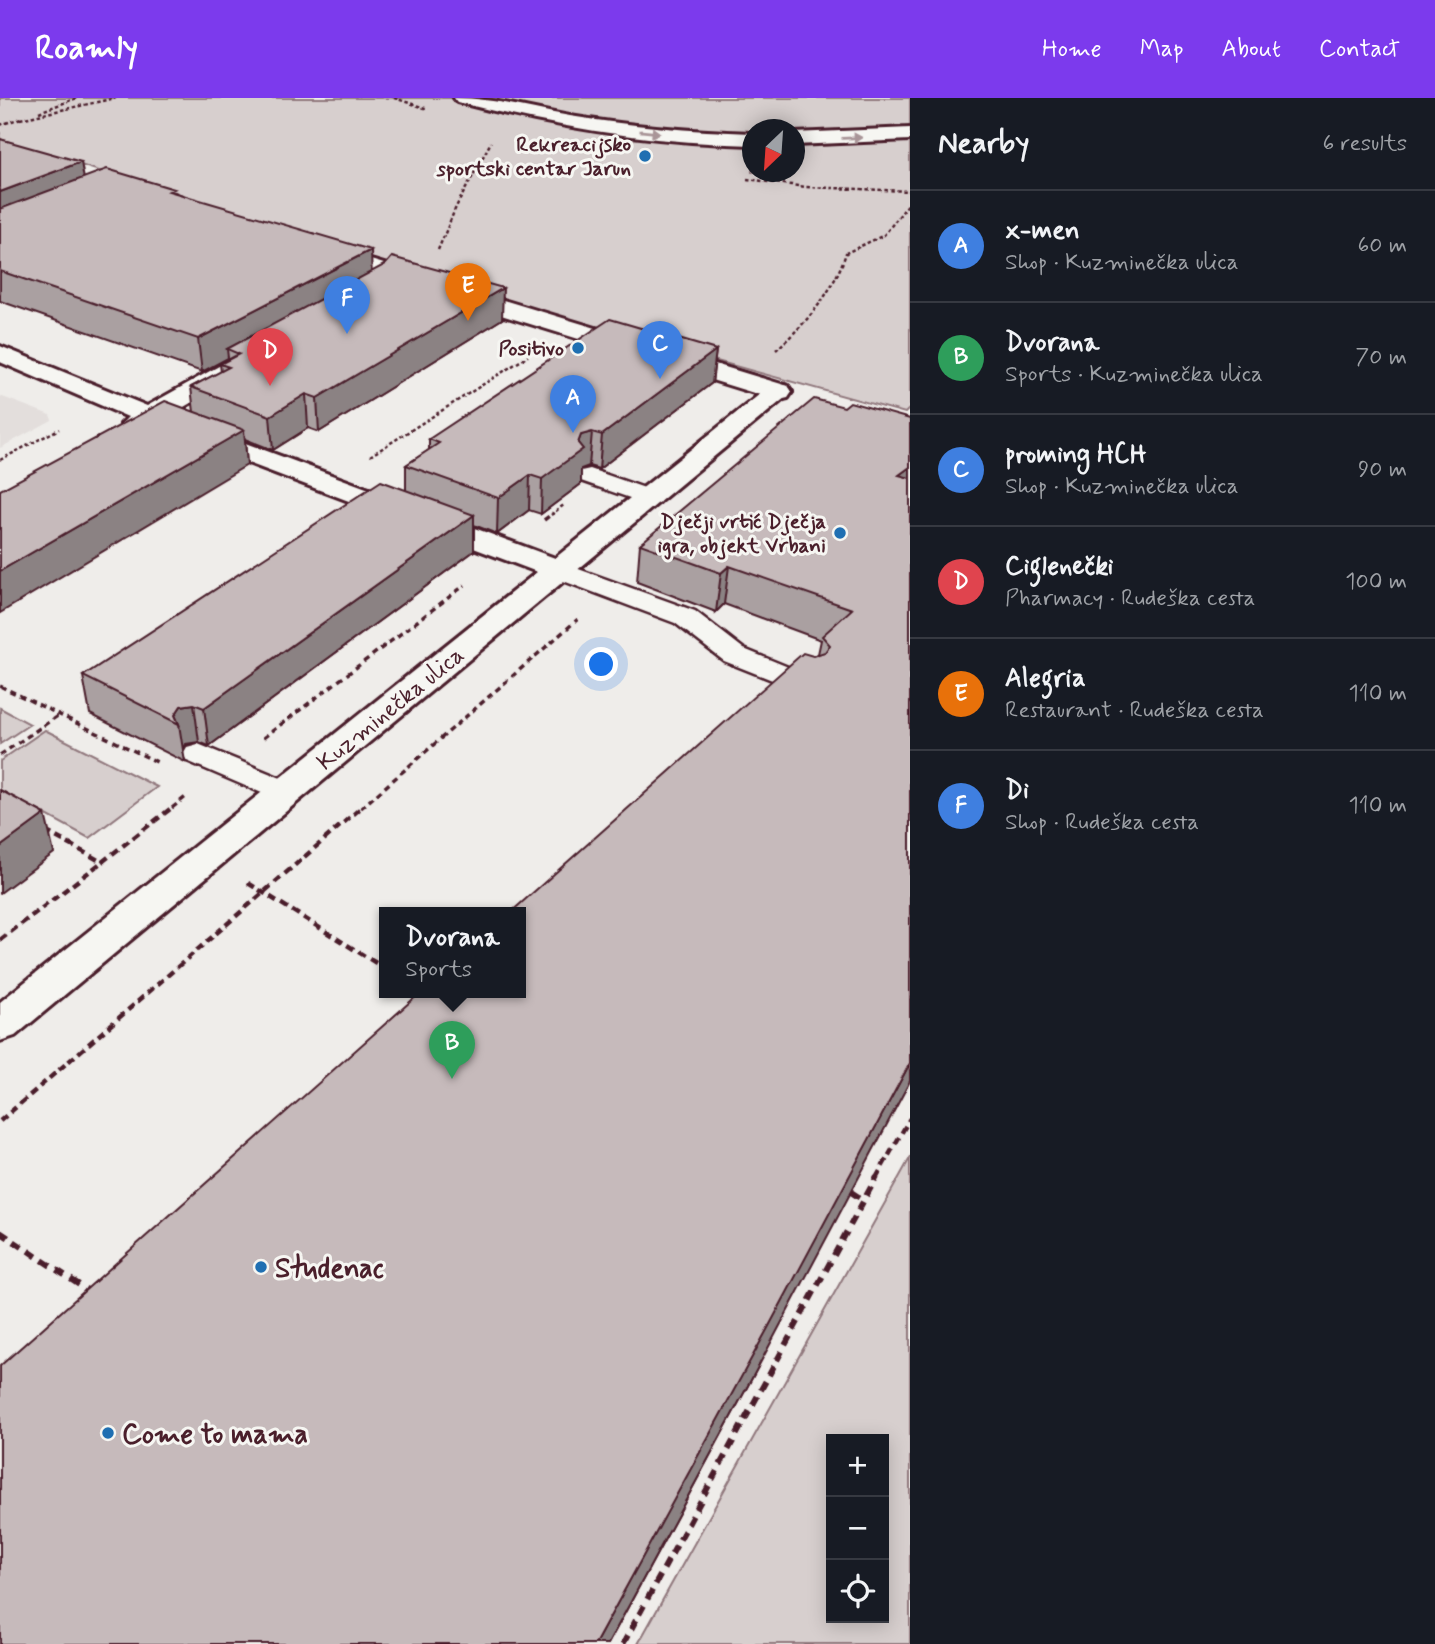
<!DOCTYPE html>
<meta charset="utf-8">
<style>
:root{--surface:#171b24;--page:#20242c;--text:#f1f3f6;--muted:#9ea1a6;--line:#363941;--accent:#7c3aed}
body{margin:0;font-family:Mynerve,sans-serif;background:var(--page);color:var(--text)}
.controls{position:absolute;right:21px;bottom:21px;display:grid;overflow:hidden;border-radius:0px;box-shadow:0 4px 18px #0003}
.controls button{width:63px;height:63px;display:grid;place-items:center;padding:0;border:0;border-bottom:2px solid var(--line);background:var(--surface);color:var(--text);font:35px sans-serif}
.compass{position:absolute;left:742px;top:21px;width:63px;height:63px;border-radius:50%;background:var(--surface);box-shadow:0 4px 18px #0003;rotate:205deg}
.you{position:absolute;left:602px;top:567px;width:24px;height:24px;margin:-18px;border:5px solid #fff;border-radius:50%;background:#1a73e8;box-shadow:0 0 0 10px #1a73e833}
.badge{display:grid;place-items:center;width:46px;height:46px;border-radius:50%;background:var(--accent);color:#fff;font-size:23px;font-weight:700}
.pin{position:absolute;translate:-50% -58px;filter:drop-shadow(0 2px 4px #0008)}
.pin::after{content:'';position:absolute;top:37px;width:24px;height:21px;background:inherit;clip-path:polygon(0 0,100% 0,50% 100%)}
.popup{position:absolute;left:379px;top:809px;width:147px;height:91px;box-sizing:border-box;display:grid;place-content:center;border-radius:0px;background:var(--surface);filter:drop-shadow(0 2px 5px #0005);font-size:23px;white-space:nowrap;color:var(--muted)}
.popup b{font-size:26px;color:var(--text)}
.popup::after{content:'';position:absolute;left:50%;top:100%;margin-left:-14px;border:14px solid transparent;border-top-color:var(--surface)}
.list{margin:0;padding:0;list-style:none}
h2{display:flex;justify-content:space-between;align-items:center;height:91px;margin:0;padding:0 28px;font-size:30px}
h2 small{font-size:23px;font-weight:400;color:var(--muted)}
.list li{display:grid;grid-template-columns:46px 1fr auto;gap:21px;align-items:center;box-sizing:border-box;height:112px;padding:0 28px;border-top:2px solid var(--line)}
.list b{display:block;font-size:26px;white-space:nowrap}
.list p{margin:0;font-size:23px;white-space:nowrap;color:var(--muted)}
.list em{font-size:23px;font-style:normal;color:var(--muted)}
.icon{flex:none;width:38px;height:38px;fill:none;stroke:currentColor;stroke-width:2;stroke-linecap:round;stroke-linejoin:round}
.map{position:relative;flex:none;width:910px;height:1546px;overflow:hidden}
header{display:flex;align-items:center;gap:42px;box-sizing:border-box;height:98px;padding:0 35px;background:var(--accent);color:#fff}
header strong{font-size:33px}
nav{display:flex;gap:38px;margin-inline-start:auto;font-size:24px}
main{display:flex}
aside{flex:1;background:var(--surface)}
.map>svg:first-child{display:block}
</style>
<header>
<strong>Roamly</strong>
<nav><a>Home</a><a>Map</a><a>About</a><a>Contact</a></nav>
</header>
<main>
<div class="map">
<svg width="910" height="1546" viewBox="0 0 910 1546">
<rect width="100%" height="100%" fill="#efedea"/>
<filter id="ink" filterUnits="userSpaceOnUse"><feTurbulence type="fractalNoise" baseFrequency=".0143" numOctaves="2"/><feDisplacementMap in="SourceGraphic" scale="14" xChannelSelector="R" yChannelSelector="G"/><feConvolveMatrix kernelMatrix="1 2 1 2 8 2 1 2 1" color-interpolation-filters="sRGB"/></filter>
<g filter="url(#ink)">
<!-- built -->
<path fill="#e3dedc" d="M0,298L50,317L52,322L0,350Z"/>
<!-- green -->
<path fill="#d7cfce" stroke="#90777c" stroke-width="2" fill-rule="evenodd" d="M0,0H910V310L905,315L612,234L390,167L0,41ZM752,32H794V74H752Z
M0,610L30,626L0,646Z
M45,632L157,689L89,740L0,692V663Z
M910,1060V1546H638ZM831,1341H884V1520H831Z"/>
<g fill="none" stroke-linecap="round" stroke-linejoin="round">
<!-- service casing -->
<g stroke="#4a1f2b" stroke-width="5">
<path id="service" d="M590,371L659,395L662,400L659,405L650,407L581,383L578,378L581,373Z
M559,464L695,513L744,551L815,580L820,586L815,592L805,595L724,563L675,525L550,478L546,472L550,466Z
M198,646L298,687L303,694L298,701L287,704L276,701L187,663L183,656L187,649Z"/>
</g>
<!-- pedestrian casing -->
<g stroke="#4a1f2b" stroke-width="6">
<path id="pedestrian" d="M321,147L788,288L792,294L788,300L779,302L770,300L313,159L310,154L313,149Z"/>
</g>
<!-- minor casing -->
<g stroke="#4a1f2b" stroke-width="6">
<path id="minor" d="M454,0C494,0 531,11 570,18C630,28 691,33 752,35V47C652,45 553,29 457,4Z
M910,30V42L794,47V35Z
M0,248L147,308L228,263L237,260L246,263L250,268L246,273L170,317L555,460L770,288L779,286L788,288L792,294L15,938L0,943V904L537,474L150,328L134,334L125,332L121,326L128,319L0,264Z"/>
</g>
<!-- path-far3 -->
<path stroke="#4a1f2b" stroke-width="2.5" stroke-dasharray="3.5 2.5" stroke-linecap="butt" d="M394,0L428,11
M39,14L77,0
M20,21L116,0
M0,27L21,20
M747,81L806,89L910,93
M438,152L456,109L491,44
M776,252C807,224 833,195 846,155L884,137L910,104
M370,358L528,258
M0,362L59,331
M551,417L565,406"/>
<!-- path-far2 -->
<path stroke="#4a1f2b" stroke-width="3.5" stroke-dasharray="6 4.5" stroke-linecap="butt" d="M544,422L553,415
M0,588L157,664
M263,640L465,487
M0,657L59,617
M172,710L187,698
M361,710L578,521"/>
<!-- path-far1 -->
<path stroke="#4a1f2b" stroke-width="4.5" stroke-dasharray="8 5" stroke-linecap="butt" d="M45,733L102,764L174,708
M248,785L384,870
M0,842L102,764
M0,1023L363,708
M876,1080L910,1020"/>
<!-- path -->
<path stroke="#4a1f2b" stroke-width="6" stroke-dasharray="10 7" stroke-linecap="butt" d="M851,1094L863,1102
M0,1134L90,1194
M623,1546L877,1078"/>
<!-- service -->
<use href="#service" fill="#f6f6f2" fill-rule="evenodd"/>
<!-- pedestrian -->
<use href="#pedestrian" fill="#f6f6f2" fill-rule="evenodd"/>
<!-- minor -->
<use href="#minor" fill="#f6f6f2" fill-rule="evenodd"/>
</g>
<!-- wall -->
<path fill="#aaa0a1" stroke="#4a1f2b" stroke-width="2" d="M0,41L84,80L175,94L371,174L502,221L319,334L308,330L273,352L245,341L247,367L194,314L191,289L221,274L220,266L228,262V260L202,274L0,203Z
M716,252L712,285L599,371L589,368L581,371V386L541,416L529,412L497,436L474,427V453L209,648L199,644L186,646L183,652L185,664L90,616L83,578L406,392V367L429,352V341Z
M844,309L910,321L758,1269L608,1546H0L813,558L818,556L821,542L724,506L716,514L637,484L640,446Z"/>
<!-- shaded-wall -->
<path fill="#8b8283" stroke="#4a1f2b" stroke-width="2" d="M81,64L86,93L0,126V94Z
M371,152L372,183L227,251L228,260L202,274L198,241Z
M503,190L502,221L319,334L317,300Z
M716,252L712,285L599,371L602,337Z
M306,296L308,330L273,352L270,318Z
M244,332L247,367L0,515V473Z
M592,334L589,368L581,371V386L541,416L542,381L578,345L581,337Z
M910,369V400L899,377Z
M530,377L529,412L497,436L498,400Z
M474,417V453L209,648L204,610Z
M729,468L724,506L716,514L721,475Z
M194,606L199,644L186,646L183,652L179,626L175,617L181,608Z
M45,716L54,755L0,795V749Z
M910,965V983L758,1269L608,1546H595Z"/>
<!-- building -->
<path fill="#c6babb" stroke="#4a1f2b" stroke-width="2" d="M0,41L81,64L0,94Z
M107,71L174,91L169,93L371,152L198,241L0,173V111Z
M392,159L503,190L317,300L306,296L270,318L191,289L229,269L220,266L239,256L227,251L386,166Z
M610,221L716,252L602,337L592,334L581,337L578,345L583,351L542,381L530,377L498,400L406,367L439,345L429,341Z
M814,301L844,309L850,304L910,321V369L899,377L910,380V965L768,1230L595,1546H0V1268L420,895H520V815H510L803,555L813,558L825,554L830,547L822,538L852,511L729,468L721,475L640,446Z
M165,303L244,332L0,473V392Z
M381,383L474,417L204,610L194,606L181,608L175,617L179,626L83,578Z
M0,692L45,716L0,749Z"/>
<!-- one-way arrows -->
<defs><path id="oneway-solid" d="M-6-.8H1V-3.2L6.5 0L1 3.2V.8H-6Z" transform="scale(1.75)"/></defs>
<g fill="#a99598">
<use href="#oneway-solid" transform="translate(650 34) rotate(6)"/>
<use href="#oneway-solid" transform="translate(852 40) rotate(-2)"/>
</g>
</g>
<!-- markers -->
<g fill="#1f6fb2" stroke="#f6f6f2" stroke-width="2.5">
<circle cx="645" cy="58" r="7"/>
<circle cx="578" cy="250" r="7"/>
<circle cx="840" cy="435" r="7"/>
<circle cx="261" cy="1169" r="7"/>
<circle cx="108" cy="1335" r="7"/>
</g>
<g text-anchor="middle" stroke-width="6" stroke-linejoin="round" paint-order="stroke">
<!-- far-poi labels -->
<g font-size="21" font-weight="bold" fill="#4a1f2b" stroke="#f6f6f2" text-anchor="end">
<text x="631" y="53">Rekreacijsko<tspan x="631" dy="24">sportski centar Jarun</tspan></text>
<text x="564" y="257">Positivo</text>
<text x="826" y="430">Dječji vrtić Dječja<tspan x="826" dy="24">igra, objekt Vrbani</tspan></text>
</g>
<!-- street labels -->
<g font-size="24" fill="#4a1f2b" stroke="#f6f6f2">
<text transform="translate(390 610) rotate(-39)" y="8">Kuzminečka ulica</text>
</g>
<!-- near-poi labels -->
<g font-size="28" font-weight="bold" fill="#4a1f2b" stroke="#f6f6f2" text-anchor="start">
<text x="275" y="1179">Studenac</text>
<text x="122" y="1345">Come to mama</text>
</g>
</g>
</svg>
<div class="controls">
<button>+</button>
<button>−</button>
<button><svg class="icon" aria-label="locate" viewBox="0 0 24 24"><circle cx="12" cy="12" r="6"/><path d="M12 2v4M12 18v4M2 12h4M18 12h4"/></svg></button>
</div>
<svg class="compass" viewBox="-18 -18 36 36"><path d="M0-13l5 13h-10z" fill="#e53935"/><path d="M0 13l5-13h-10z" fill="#9ea1a6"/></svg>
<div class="you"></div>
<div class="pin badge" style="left:573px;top:335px;background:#3f7fe0">A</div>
<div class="pin badge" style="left:452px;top:981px;background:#2e9e5b">B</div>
<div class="popup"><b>Dvorana</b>Sports</div>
<div class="pin badge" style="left:660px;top:281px;background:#3f7fe0">C</div>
<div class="pin badge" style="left:270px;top:288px;background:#e0444e">D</div>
<div class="pin badge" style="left:468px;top:223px;background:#e8710a">E</div>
<div class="pin badge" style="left:347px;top:236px;background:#3f7fe0">F</div>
</div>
<aside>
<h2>Nearby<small>6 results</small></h2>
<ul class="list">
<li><span class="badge" style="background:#3f7fe0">A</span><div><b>x-men</b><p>Shop · Kuzminečka ulica</p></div><em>60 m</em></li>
<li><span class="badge" style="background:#2e9e5b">B</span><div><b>Dvorana</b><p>Sports · Kuzminečka ulica</p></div><em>70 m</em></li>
<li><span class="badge" style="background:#3f7fe0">C</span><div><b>proming HCH</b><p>Shop · Kuzminečka ulica</p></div><em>90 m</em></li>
<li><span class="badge" style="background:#e0444e">D</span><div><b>Ciglenečki</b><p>Pharmacy · Rudeška cesta</p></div><em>100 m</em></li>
<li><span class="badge" style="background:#e8710a">E</span><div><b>Alegria</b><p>Restaurant · Rudeška cesta</p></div><em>110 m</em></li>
<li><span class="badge" style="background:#3f7fe0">F</span><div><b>Di</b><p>Shop · Rudeška cesta</p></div><em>110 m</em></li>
</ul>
</aside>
</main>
